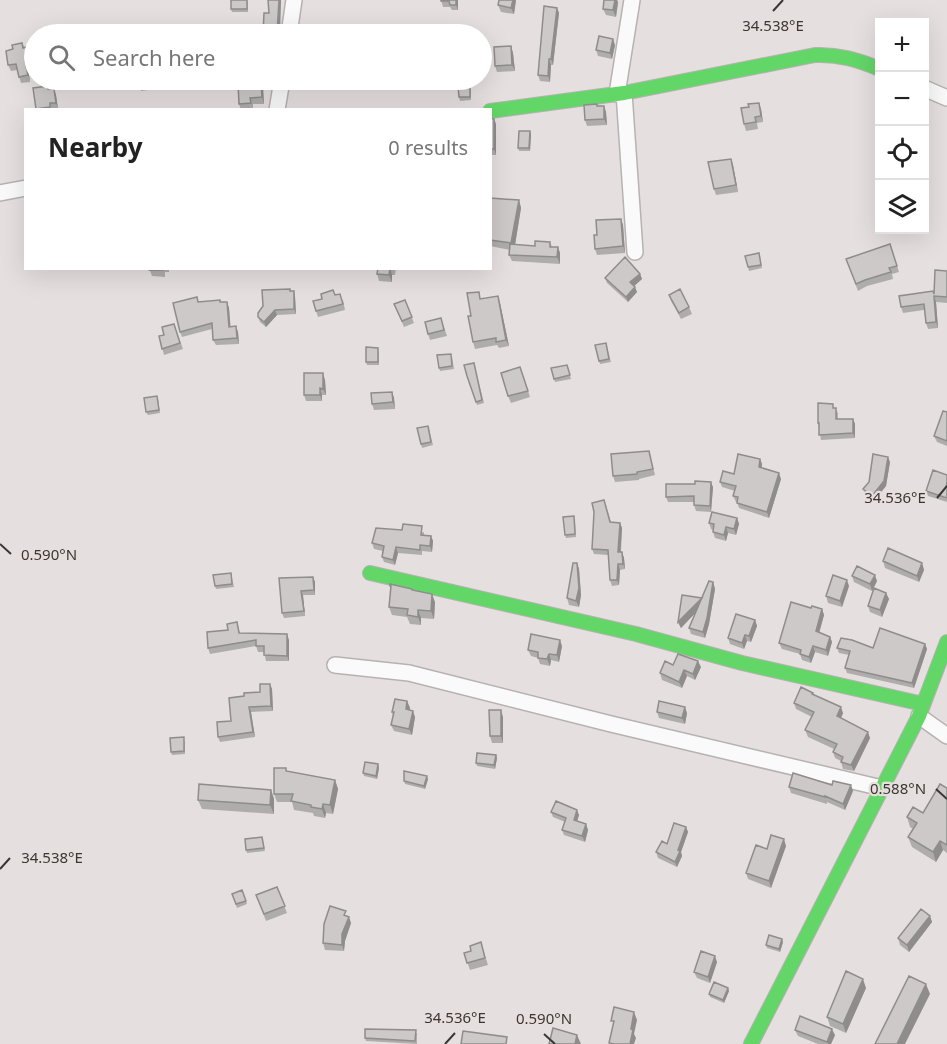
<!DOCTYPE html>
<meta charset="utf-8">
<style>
:root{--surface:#fff;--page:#f2f2f2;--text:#222;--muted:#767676;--line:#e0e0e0}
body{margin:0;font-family:"Noto Sans",sans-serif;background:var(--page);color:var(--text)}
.controls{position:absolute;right:18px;top:18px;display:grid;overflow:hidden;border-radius:0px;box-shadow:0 6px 24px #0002}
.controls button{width:54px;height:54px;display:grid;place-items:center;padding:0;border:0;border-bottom:2px solid var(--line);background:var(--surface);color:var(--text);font:30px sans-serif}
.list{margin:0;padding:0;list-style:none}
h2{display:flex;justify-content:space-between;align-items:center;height:78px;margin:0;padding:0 24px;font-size:26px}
h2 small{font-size:20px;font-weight:400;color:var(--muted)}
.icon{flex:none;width:33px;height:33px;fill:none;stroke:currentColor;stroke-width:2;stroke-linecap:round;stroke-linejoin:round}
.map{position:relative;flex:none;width:947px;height:1044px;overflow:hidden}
.search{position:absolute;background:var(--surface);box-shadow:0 6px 24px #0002;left:24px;top:24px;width:468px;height:66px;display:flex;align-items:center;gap:15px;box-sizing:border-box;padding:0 21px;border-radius:33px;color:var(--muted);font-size:22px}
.panel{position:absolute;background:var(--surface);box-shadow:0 6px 24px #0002;left:24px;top:108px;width:468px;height:162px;border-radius:0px}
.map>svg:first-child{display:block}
</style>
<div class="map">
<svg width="947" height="1044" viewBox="0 0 947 1044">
<rect width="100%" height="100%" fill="#e5e0df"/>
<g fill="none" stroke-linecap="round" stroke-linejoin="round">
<!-- street casing -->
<g stroke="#b6b2b1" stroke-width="18">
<path id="street" d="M289,34L294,0
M924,88L947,98
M624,93L635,252
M617,94L632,0
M277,110L282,80
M0,193L26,188
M335,665L409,673L611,724L882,788
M919,716L947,736"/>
</g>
<!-- fast casing -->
<g stroke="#b6b2b1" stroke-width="16">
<path id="fast" d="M490,111L624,93L815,55C839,54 858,60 880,69
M370,573L636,634L742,663L923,704
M751,1044L919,716L947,642"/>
</g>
<!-- street -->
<use href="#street" stroke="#fbfafa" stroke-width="15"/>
<!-- fast -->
<use href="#fast" stroke="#63d668" stroke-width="14"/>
</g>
<!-- wall -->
<path fill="#afadac" d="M441,0H458V10H452L450,7H443Z
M516,0L514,14L501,12L498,5Z
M604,0H617L618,2L616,17L606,15L603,9Z
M248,1V12H232L231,9Z
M557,8L559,13L553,65H551L550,82L540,81L538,75Z
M22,43L24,47L28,53L31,68H28L30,82L21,83L17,70L11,71L8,65L13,49Z
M615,45L612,59L598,56L596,50Z
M511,46L513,53L515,71L497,72L495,66Z
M138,80H153L155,89L141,91Z
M48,86L49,89L56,95L58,109L36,110L33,88Z
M263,88L264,104H253V109L241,110L239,104Z
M471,89V100L460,101L459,97Z
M598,106H604L606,112L607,125L587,126L585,120Z
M761,109L763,122L757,123L758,129L746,131L744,124Z
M490,118L494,119L496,124V155H490Z
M531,134L530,151H519L518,148Z
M731,159L733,165L738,192L716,195L714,189Z
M490,198L519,200L521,208L515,245L535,246L550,242L552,247H558L560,253V264L512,261L509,255L510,250L490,246Z
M621,219L623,225L625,253L597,255L595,249Z
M892,250L899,272L892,274L893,279L867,286L858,291L846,259Z
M760,256L762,268L749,271L748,267Z
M149,268H169V272H165V277L152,276Z
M378,268H396L395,275H392V282L379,281L377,274Z
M947,271V303L936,302L938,328L928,329L926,323L924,310L903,313L901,307L933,291Z
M640,274L642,279L634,286L637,292L628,302L607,283L605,278Z
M290,289L295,296L296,314L277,315L266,327L260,322L258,317Z
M669,295L689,307L692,314L681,319L671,301Z
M481,299L500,303L509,346L499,348L497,345L475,349L473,342L471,316Z
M343,300L345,310L318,317L316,311Z
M405,300L414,323L404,327L394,304Z
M198,302H227L229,308L230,326L238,332L239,344L216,345L213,340L212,329L182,337L180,332Z
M441,318L447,336L430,340L428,334Z
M174,324L183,349L164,355L159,336L164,335Z
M606,343L611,362L600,364L599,361Z
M379,351V365H367L366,362Z
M452,357L454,369L440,371L439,368Z
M474,363L484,403L477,405L467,376Z
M567,365L571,379L555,382L554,379Z
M520,367L530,397L511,403L508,396Z
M325,380L326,395H322V401H306L304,395Z
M392,392L394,398L395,409L374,410L372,404Z
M158,399L160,413L148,415L146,412Z
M835,408L838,413V419H853L855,424V438L821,440L818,423Z
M947,412V446L937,442L934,436Z
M429,429L433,445L422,448L421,444Z
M649,451L655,475L639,479V480L615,482L613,476Z
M760,459L762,464V468L781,479L769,518L739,508L737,502H736L733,496L735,491L722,487L720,482Z
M890,462L886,486L874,501L865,494L863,489L869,482Z
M947,475V502L928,496L926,491Z
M713,487L711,512L696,511L694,505V502H668L666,497Z
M606,505L611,522L620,523L622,528L621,552H622L624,558L625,569L620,570L619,585L612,586L610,580L608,555L594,554L592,549Z
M737,518L739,524L736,535L728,533L726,541L715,538L713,532V530L711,529L709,523Z
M575,519L576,537L566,538L565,535Z
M424,532V535L431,536L433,541L432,552L422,551V555L398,553L395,565L384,562L382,557L383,551L374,549L372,543Z
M883,561L922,563L924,570L919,582L885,568Z
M577,563L579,569L581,595L579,607L569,605L567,598Z
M231,573L234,587L216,589L215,586Z
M852,576L877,581L872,591L854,582Z
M313,577L315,582V595H303L305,616L284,618L282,613Z
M713,582L715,589L709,624L705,638L691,634L689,628L695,613L681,628L678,622L702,598Z
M390,586L412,590L435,602L434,619L421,618V625L410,624L407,617L392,615L389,607L391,589Z
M849,586L842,607L828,603L826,596Z
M886,593L889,599L882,617L870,612L868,606Z
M811,608L822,609L824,615L819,633L830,637L832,642L828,656L815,652L811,663L802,660L800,654L782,649L779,643Z
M755,620L757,626L751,642L747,641L744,649L730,644L728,638Z
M237,622L240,633L289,640V661H266L264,652H258L256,646L210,654L208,648L228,630Z
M925,644L927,649L914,688L847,673L845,668L849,655L839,653L837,648H873Z
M562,646L559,662L551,660L550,666L540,664L538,658L531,656L528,650Z
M673,665L701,667L695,680L687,676L682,688L662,680L660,673Z
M270,684L272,689L273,711L251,712L255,737L220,742L218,737L231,721L244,696L260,692Z
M813,693L814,695L843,713L841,718L870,738L854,771L843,769L841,762V761L835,758L833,752L834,749L808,737L805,730L812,717L796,709L794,703Z
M407,701L410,708L409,710L415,717L412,735L394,731L391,725L393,716L392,712Z
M657,712L687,713L685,724L659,718Z
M503,717V743H492L490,736Z
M185,741V754L172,755L171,752Z
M496,755L497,758L495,769L477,766L476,763Z
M378,764L379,768L377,779L364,776L363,773Z
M287,771L335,780L338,789L333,814L326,813L325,818L314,816L313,813L294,810L292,802H277L274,794Z
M428,779L425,789L405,784L404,781Z
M789,787L853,791L845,810L827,802V804L791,793Z
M947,788V853L943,850L936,862L912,847L908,837L913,829L910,827L907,817L923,813Z
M271,790L274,799V814L202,809L198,800Z
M551,812L579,815L577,821L586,824L588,830L585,842L564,835L562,830L565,822L553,817Z
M686,827L688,832L681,852L682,856L677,867L658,858L656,852Z
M262,837L265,851L247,853L246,850Z
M786,846L771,888L748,879L746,873L767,849Z
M277,887L287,913L266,921L256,895Z
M242,890L247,904L237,908L232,894Z
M348,916L351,923L345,941L344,951L325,950L323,943Z
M930,916L932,922L909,952L900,945L898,938Z
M783,942L780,952L767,948L766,945Z
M483,949L488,965L470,970L464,953Z
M717,962L710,983L697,978L694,972Z
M728,988L729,991L724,1003L710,997L709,994Z
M866,988L846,1033L830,1026L827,1017Z
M795,1030L835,1035L831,1044H818L798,1036Z
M417,1033V1044L366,1041L365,1038Z"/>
<!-- shaded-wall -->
<path fill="#8f8d8c" d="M279,0H281V3L280,34H277Z
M456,0H458V10L456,5Z
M513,0H516L514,14L511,8Z
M615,0H617L618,2L616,17L613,10Z
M557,8L559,13L553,65L551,59Z
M613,39L615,45L612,59L610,53Z
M511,46L513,53L515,71L512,65Z
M549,59L551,65L550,82L548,76Z
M25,62L28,68L30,82L28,75Z
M261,82L263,88L264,104L262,97Z
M54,89L56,95L58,109L56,103Z
M759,103L761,109L763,122L761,116Z
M604,106L606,112L607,125L604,119Z
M494,119L496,124V155L494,149Z
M530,131L531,134L530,151L529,148Z
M731,159L733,165L738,192L736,185Z
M519,200L521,208L514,251L511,243Z
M621,219L623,225L625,253L623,246Z
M558,247L560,253V264L557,257Z
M390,268L392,275V282L389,275Z
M640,274L642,279L632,288L630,282Z
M635,287L637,292L628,302L626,297Z
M294,291L295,296L296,314L294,309Z
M498,296L500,303L509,346L506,340Z
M934,296L936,302L938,328L936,322Z
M227,302L229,308L231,332L229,327Z
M275,310L277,315L266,327L264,322Z
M236,326L238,332L239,344L237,338Z
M323,373L325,380L326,395L323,389Z
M320,388L322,395V401L320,395Z
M392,392L394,398L395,409L393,402Z
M853,419L855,424V438L853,433Z
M888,457L890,462L886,486L874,501L872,496Z
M760,459L762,464L761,473L759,467Z
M779,473L781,479L769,518L767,512Z
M711,482L713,487L711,512L710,506Z
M737,518L739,524L736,535L734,529Z
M620,523L622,528L620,558L618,552Z
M726,527L728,533L726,541L724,535Z
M431,536L433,541L432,552L430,546Z
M396,547L398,553L395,565L393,560Z
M622,552L624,558L625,569L623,564Z
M577,563L579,569L581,595L579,607L576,601Z
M922,563L924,570L919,582L917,576Z
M618,564L620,570L619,585L617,580Z
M875,575L877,581L872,591L870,584Z
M313,577L315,582V595L314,590Z
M847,580L849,586L842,607L840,601Z
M713,582L715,589L709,624L705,638L703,632Z
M301,591L303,595L305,616L304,611Z
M886,593L889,599L882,617L880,610Z
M432,594L435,602L434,619L431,611Z
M702,598L704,604L681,628L678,622Z
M822,609L824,615L818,637L816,631Z
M418,610L421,618V625L418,617Z
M755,620L757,626L751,642L749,636Z
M287,634L289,640V661L287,656Z
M745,635L747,641L744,649L742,643Z
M830,637L832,642L828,656L826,650Z
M560,640L562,646L559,662L557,655Z
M925,644L927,649L914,688L912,683Z
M813,646L815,652L811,663L809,657Z
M549,654L551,660L550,666L547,659Z
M698,661L701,667L695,680L693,674Z
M684,670L687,676L682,688L679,682Z
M270,684L272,689L273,711L271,706Z
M407,701L410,708L408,716L406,709Z
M249,707L251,712L255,737L253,732Z
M685,707L687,713L685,724L682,718Z
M841,707L843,713L839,723L837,716Z
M501,710L503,717V743L501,736Z
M413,711L415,717L412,735L409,729Z
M868,732L870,738L854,771L851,765Z
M496,755L497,758L495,769L494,765Z
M378,764L379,768L377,779L376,776Z
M427,776L428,779L425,789L424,786Z
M335,780L338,789L333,814L330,805Z
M851,785L853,791L845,810L843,804Z
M271,790L274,799V814L270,805Z
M323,804L326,813L325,818L322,809Z
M577,810L579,815L576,825L574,820Z
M586,824L588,830L585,842L582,836Z
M686,827L688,832L681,852L682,856L677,867L675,862L678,850Z
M784,839L786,846L771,888L769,881Z
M940,841L943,850L936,862L933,852Z
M930,916L932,922L909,952L907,945Z
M349,917L351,923L345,941L344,951L342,945V934Z
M782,939L783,942L780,952L779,949Z
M715,956L717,962L710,983L708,977Z
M863,979L866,988L846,1033L843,1024Z
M926,984L930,994L905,1044H897Z
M728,988L729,991L724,1003L723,1000Z
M634,1012L637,1020L634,1034L636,1038L634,1044H630L631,1029Z
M832,1029L835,1035L831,1044H828L827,1042Z
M577,1035L581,1044H575Z"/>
<!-- building -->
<path fill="#ccc9c8" stroke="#8f8d8c" stroke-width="1.5" d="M231,0H247V9H231Z
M268,0H279L277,34H263L264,13H269Z
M441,0H456V5H450L449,1H441Z
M499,0H513L511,8L498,5Z
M604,0H615L613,10L603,9Z
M544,6L557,8L551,59H549L548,76L538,75Z
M599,36L613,39L610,53L596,50Z
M22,43L23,48L26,47L29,61L25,62L28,75L19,77L16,64L8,65L6,51L13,49L12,45Z
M511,46L512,65L495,66L494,47Z
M138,80H152V83L138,85Z
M261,82L262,97L250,98L251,103L239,104L238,83Z
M48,86V89H54L56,103H50V107L36,109L33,88Z
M458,86H470V97H459Z
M759,103L761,116L755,117L756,122L744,124L741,108L749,107L748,104Z
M597,104V106H604V119L585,120L584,105Z
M490,118L494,119V149H490Z
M519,131H530L529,148H518Z
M731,159L736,185L714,189L708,162Z
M490,198L519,200L511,243L490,240Z
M621,219L623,246L595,249L594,235H597L596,220Z
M535,241L550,242V247H558L557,257L509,255L510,244L535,246Z
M890,244L897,266L889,268L891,272L865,280L856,284L846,259Z
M759,253L761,265L748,267L745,256Z
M625,257L640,274L630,282L635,287L626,297L605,278Z
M149,268H163V270H149Z
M378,268H390L389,275L377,274Z
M935,270L947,271V297L934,296L936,322L926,323L924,304L901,307L899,296L933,291L934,294Z
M290,289V291H294V309L275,310L264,322L258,317V313L263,306L262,290Z
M680,289L689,307L679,313L669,295Z
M333,290L335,295L340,294L343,304L316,311L313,301L322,299L321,294Z
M479,292L480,299L498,296L506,340L496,342V338L473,342L468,316H471L467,293Z
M197,297L198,302L220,300V302H227L229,327L236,326L237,338L213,340L212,323L180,332L173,303Z
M405,300L412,317L402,321L394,304Z
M441,318L444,330L428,334L425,322Z
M174,324L180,343L162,349L159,336L164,335L162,327Z
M606,343L609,359L599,361L595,345Z
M366,347L378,348V362H366Z
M451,354L452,366L439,368L437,355Z
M474,363L482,400L476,402L467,376L464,365Z
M567,365L570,375L554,379L551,368Z
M520,367L528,391L508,396L501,373Z
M304,373H323V389L320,388V395H304Z
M392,392L393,402L372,404L371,393Z
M157,396L159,410L146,412L144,398Z
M818,403L833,404V408H836V419H853V433L819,435V423H818Z
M943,411L947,412V441L934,436Z
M428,426L431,442L421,444L417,428Z
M649,451L653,469L637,472V474L613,476L611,454Z
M738,454L760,459L759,467L779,473L767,512L737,503L738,497L733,496L736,486L720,482L723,471L734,474Z
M873,454L888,457L884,481L872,496L863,489L869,482Z
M933,470L947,475V483L946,487H947V498L926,491Z
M695,481L711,482L710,506L694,505V496L666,497V484H695Z
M604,500L610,522L620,523L618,552H622L623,564H618L617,580H610L608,550L592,549L594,512L592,503Z
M712,512L737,518L734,529L726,527L724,535L713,532L714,524L709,523Z
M574,516L575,534L565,535L563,517Z
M403,524L422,526L421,535L431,536L430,546L420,545V550L396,547L393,560L382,557L384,546L372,543L376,528L402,530Z
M888,548L922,563L917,576L883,561Z
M573,563H577L579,588L576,601L567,598Z
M857,566L875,575L870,584L852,576Z
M231,573L232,584L215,586L213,575Z
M833,575L847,580L840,601L826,596Z
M313,577L314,590L301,591L304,611L282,613L279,578Z
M709,581L713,582L707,618L703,632L689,628Z
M390,584L412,589V590L432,594L431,611L418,610V617L407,615L408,609L389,607L391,586H390Z
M874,588L886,593L880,610L868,606Z
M682,595L702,598L678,622Z
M791,602L811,608L812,606L822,609L816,631L830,637L826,650L813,646L809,657L800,654L801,650L779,643Z
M736,614L755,620L749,636L745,635L742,643L728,638Z
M237,622L239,633L287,634V656L264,655V646H256V640L208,648L207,632L228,630L227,624Z
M880,628L925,644L912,683L845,668L850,651L837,648L841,638L852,640L873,648Z
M531,634L560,640L557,655L549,654L547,659L538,658V652L528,650Z
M678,654L698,661L693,674L684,670L679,682L660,673L665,661L673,665Z
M260,684H270L271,706L249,707L253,732L218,737L217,722L231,721L229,698L244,696V693L260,692Z
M801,687L813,693L812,694L841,707L837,716L868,732L851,765L841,762L843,757L833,752L837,744L805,730L814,712L794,703Z
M395,699L407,701L406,709L413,711L409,729L391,725L394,712H392Z
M659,701L685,707L682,718L657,712Z
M489,710H501V736H490Z
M184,737V751L171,752L170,738Z
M477,753L496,755L494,765L476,763Z
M365,762L378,764L376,776L363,773Z
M274,768H286V771L335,780L330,805L323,804L322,809L311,807V805L291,801L293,794H274Z
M404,771L427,776L424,786L404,781Z
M793,773L832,785L833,781L851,785L843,804L825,796V797L789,787Z
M199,784L271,790L270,805L198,800Z
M940,784L947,788V845L940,841L933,852L908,837L917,823L907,817L913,807L923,813Z
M556,801L577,810L574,820L586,824L582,836L562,830L566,818L551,812Z
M674,823L686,827L678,850L680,851L675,862L656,852L662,841L667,844Z
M771,835L784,839L769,881L746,873L756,845L767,849Z
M262,837L264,848L246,850L245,839Z
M277,887L285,906L264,914L256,895Z
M242,890L246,901L236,904L232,894Z
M330,906L346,911L344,915L349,917L342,934V945L323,943L324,924Z
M921,909L930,916L907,945L898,938Z
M769,935L782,939L779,949L766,945Z
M481,942L485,958L467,963L464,953L471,951L470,946Z
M701,951L715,956L708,977L694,972Z
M846,971L863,979L843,1024L827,1017Z
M909,976L926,984L897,1044H875Z
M714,982L728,988L723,1000L709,994Z
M614,1007L634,1012L631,1029L633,1030L630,1044H614L609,1043L614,1021H611Z
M800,1016L832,1029L827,1042L795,1030Z
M553,1028L577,1035L575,1044H549Z
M365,1029L416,1030L415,1041L365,1038Z
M463,1031L507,1037L506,1044H461Z"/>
<!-- ticks -->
<path fill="none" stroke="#393635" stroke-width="2" d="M773,11L783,0M937,498L947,486M0,544L11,554M936,789L947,799M0,869L10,858M544,1034L555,1044M445,1044L455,1033"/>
<g font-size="15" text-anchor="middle" fill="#393635" stroke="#e7dfdd" stroke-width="4.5" stroke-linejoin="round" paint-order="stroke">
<text x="773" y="31">34.538°E</text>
<text x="895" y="503">34.536°E</text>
<text x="49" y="560">0.590°N</text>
<text x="898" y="794">0.588°N</text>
<text x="52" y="863">34.538°E</text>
<text x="455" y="1023">34.536°E</text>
<text x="544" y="1024">0.590°N</text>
</g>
</svg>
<div class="controls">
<button>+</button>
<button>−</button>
<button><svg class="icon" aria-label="locate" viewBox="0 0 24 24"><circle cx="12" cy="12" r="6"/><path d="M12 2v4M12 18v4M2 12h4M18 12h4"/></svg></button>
<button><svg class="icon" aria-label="layers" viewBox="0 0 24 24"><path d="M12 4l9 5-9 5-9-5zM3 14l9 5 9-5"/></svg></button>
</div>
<div class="search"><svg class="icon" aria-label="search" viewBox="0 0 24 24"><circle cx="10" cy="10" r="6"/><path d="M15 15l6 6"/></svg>Search here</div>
<section class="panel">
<h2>Nearby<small>0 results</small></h2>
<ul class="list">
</ul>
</section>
</div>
